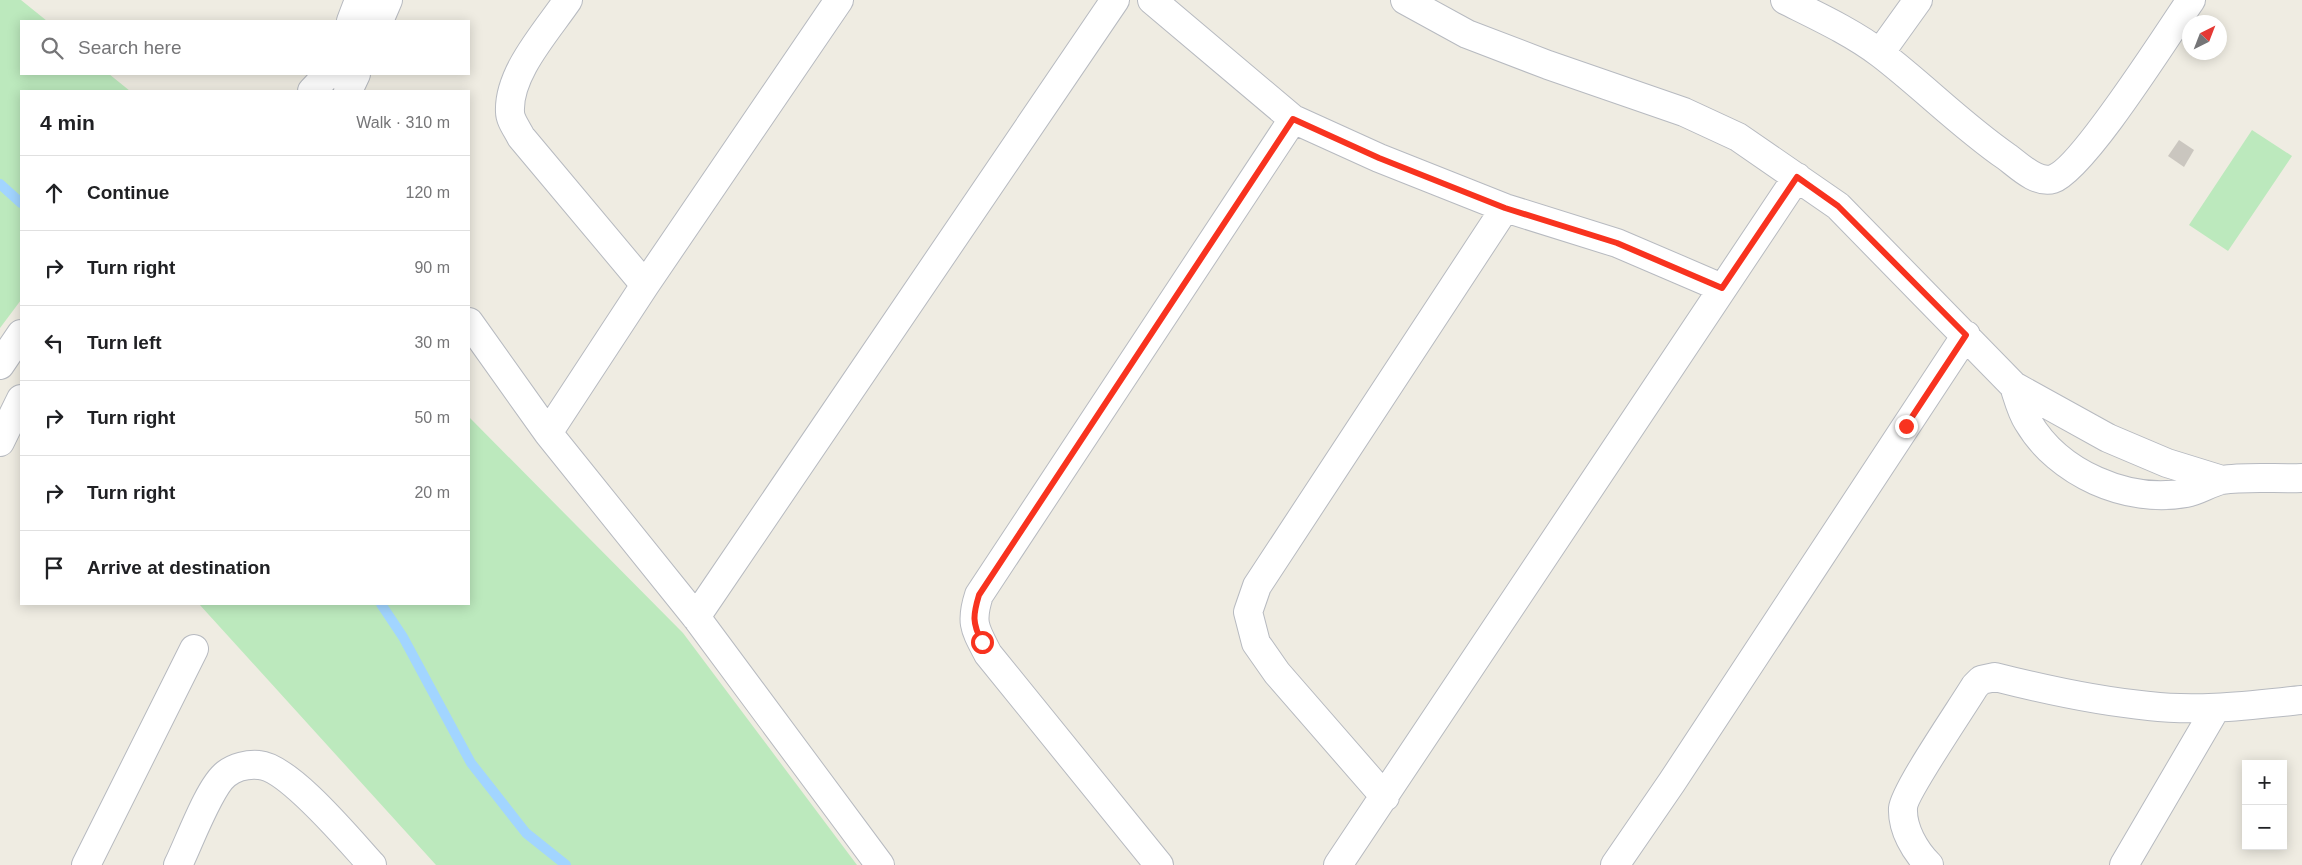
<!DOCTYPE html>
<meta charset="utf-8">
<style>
:root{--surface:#fff;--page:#f6f6f6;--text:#202124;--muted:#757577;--line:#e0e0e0}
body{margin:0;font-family:Helvetica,sans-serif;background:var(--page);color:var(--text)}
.controls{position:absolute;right:15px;bottom:15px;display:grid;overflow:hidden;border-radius:0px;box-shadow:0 2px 12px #0003}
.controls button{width:45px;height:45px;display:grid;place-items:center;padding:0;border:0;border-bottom:1px solid var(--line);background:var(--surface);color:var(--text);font:25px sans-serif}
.compass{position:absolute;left:2182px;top:15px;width:45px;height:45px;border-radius:50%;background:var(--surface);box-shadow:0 2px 12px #0003;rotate:42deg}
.stop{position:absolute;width:15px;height:15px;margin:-11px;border:4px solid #f8331f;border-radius:50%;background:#fff}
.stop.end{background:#f8331f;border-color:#fff;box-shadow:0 1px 5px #0008}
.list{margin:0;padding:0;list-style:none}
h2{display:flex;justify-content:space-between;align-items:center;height:65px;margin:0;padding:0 20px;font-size:21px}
h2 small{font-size:16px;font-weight:400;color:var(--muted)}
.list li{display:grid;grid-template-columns:32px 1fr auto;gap:15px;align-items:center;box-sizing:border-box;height:75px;padding:0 20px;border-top:1px solid var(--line)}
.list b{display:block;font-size:19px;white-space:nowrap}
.list em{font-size:16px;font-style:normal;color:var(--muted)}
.icon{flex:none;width:28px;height:28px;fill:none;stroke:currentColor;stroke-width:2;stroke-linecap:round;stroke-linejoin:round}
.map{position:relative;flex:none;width:2302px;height:865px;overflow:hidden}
.search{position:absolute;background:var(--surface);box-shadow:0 2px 12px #0003;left:20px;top:20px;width:450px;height:55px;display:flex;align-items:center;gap:12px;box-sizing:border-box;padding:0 18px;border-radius:0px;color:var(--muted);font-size:19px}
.panel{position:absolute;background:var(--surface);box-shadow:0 2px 12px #0003;left:20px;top:90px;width:450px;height:515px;border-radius:0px}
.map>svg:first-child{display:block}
</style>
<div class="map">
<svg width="2302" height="865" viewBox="0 0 2302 865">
<rect width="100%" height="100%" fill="#efece2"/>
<!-- green -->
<path fill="#bce9bd" d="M0,0H21L47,21H21V74H109L130,91H21V300L0,328Z
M2252,130L2292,156L2228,251L2189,225Z
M469,417L683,633L857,865H436L199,604H469Z"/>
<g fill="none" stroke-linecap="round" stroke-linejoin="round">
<!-- stream -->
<path stroke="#a2d5ff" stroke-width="10" d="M0,184L21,203
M381,604L403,637L471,763L526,833L566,865"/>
</g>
<!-- building -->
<path fill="#cac6bf" d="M2179,140L2194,150L2184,167L2168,156Z"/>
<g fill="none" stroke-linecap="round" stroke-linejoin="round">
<!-- minor casing -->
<g stroke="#b7bac0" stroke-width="30">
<path id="minor" d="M568,0C547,31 508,73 510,112C510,120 517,129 521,137L645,285
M1152,0L1293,119L1379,158L1505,208L1617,243L1722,288
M1405,0L1467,34L1548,65L1684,112L1738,137L1838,206L2014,386L2108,438L2167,463L2222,480
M1785,0C1817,16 1852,32 1881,54C1924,87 1962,126 2007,157C2019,166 2037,184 2053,179C2083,169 2168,33 2191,0
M351,21L359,0
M379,21L388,0
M1880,53L1918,0
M312,91L328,74
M348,91L356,74
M469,322L548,433L696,617L880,865
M0,365L21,334
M2014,386C2018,398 2021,411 2028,422C2058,473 2127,504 2186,493C2198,491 2209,483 2222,480C2245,476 2278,479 2302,478
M548,433L645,285L839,0
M0,442L21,399
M696,617L1115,0
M1385,797L1277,673L1256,643L1248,612L1257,586L1505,208
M86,865L194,649
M178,865C189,843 209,787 226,774C235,767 248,764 259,765C289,767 350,841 372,865
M1159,865L988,654C975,629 970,623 979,595L1293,119
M1338,865L1797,177
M1615,865L1672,782L1966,335
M1929,865C1915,851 1902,829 1903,808C1904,792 1963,706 1975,686L1981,680L1995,677C2046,690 2096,701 2149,706C2200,712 2251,705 2302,700
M2124,865L2216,708"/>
</g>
<!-- minor -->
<use href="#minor" stroke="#fff" stroke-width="28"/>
</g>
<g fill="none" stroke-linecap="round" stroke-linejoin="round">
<!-- route -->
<path stroke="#f8331f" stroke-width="6" d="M982,642C972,623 973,615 979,595L1293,119L1379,158L1505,208L1617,243L1722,288L1797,177L1838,206L1966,335L1906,426"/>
</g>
</svg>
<div class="controls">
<button>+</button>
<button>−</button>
</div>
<svg class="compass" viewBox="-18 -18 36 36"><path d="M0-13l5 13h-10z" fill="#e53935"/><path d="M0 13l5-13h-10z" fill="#757577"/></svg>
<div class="stop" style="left:982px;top:642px"></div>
<div class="stop end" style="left:1906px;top:426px"></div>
<div class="search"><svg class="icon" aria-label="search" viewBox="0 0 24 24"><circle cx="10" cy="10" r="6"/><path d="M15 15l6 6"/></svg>Search here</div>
<section class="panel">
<h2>4 min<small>Walk · 310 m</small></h2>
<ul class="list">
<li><svg class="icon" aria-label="ahead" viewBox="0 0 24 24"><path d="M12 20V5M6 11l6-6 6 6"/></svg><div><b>Continue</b></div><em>120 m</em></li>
<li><svg class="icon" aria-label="right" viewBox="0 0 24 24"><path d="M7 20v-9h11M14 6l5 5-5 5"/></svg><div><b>Turn right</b></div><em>90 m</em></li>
<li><svg class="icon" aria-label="left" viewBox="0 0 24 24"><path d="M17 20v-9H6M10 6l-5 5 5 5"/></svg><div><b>Turn left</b></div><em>30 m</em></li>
<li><svg class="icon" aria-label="right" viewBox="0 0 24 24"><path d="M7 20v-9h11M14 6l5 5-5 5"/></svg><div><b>Turn right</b></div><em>50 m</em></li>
<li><svg class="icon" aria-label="right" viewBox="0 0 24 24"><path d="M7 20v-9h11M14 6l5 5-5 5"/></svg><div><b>Turn right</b></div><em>20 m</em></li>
<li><svg class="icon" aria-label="arrive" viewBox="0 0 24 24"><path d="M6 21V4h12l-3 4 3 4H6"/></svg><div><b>Arrive at destination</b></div></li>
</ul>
</section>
</div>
